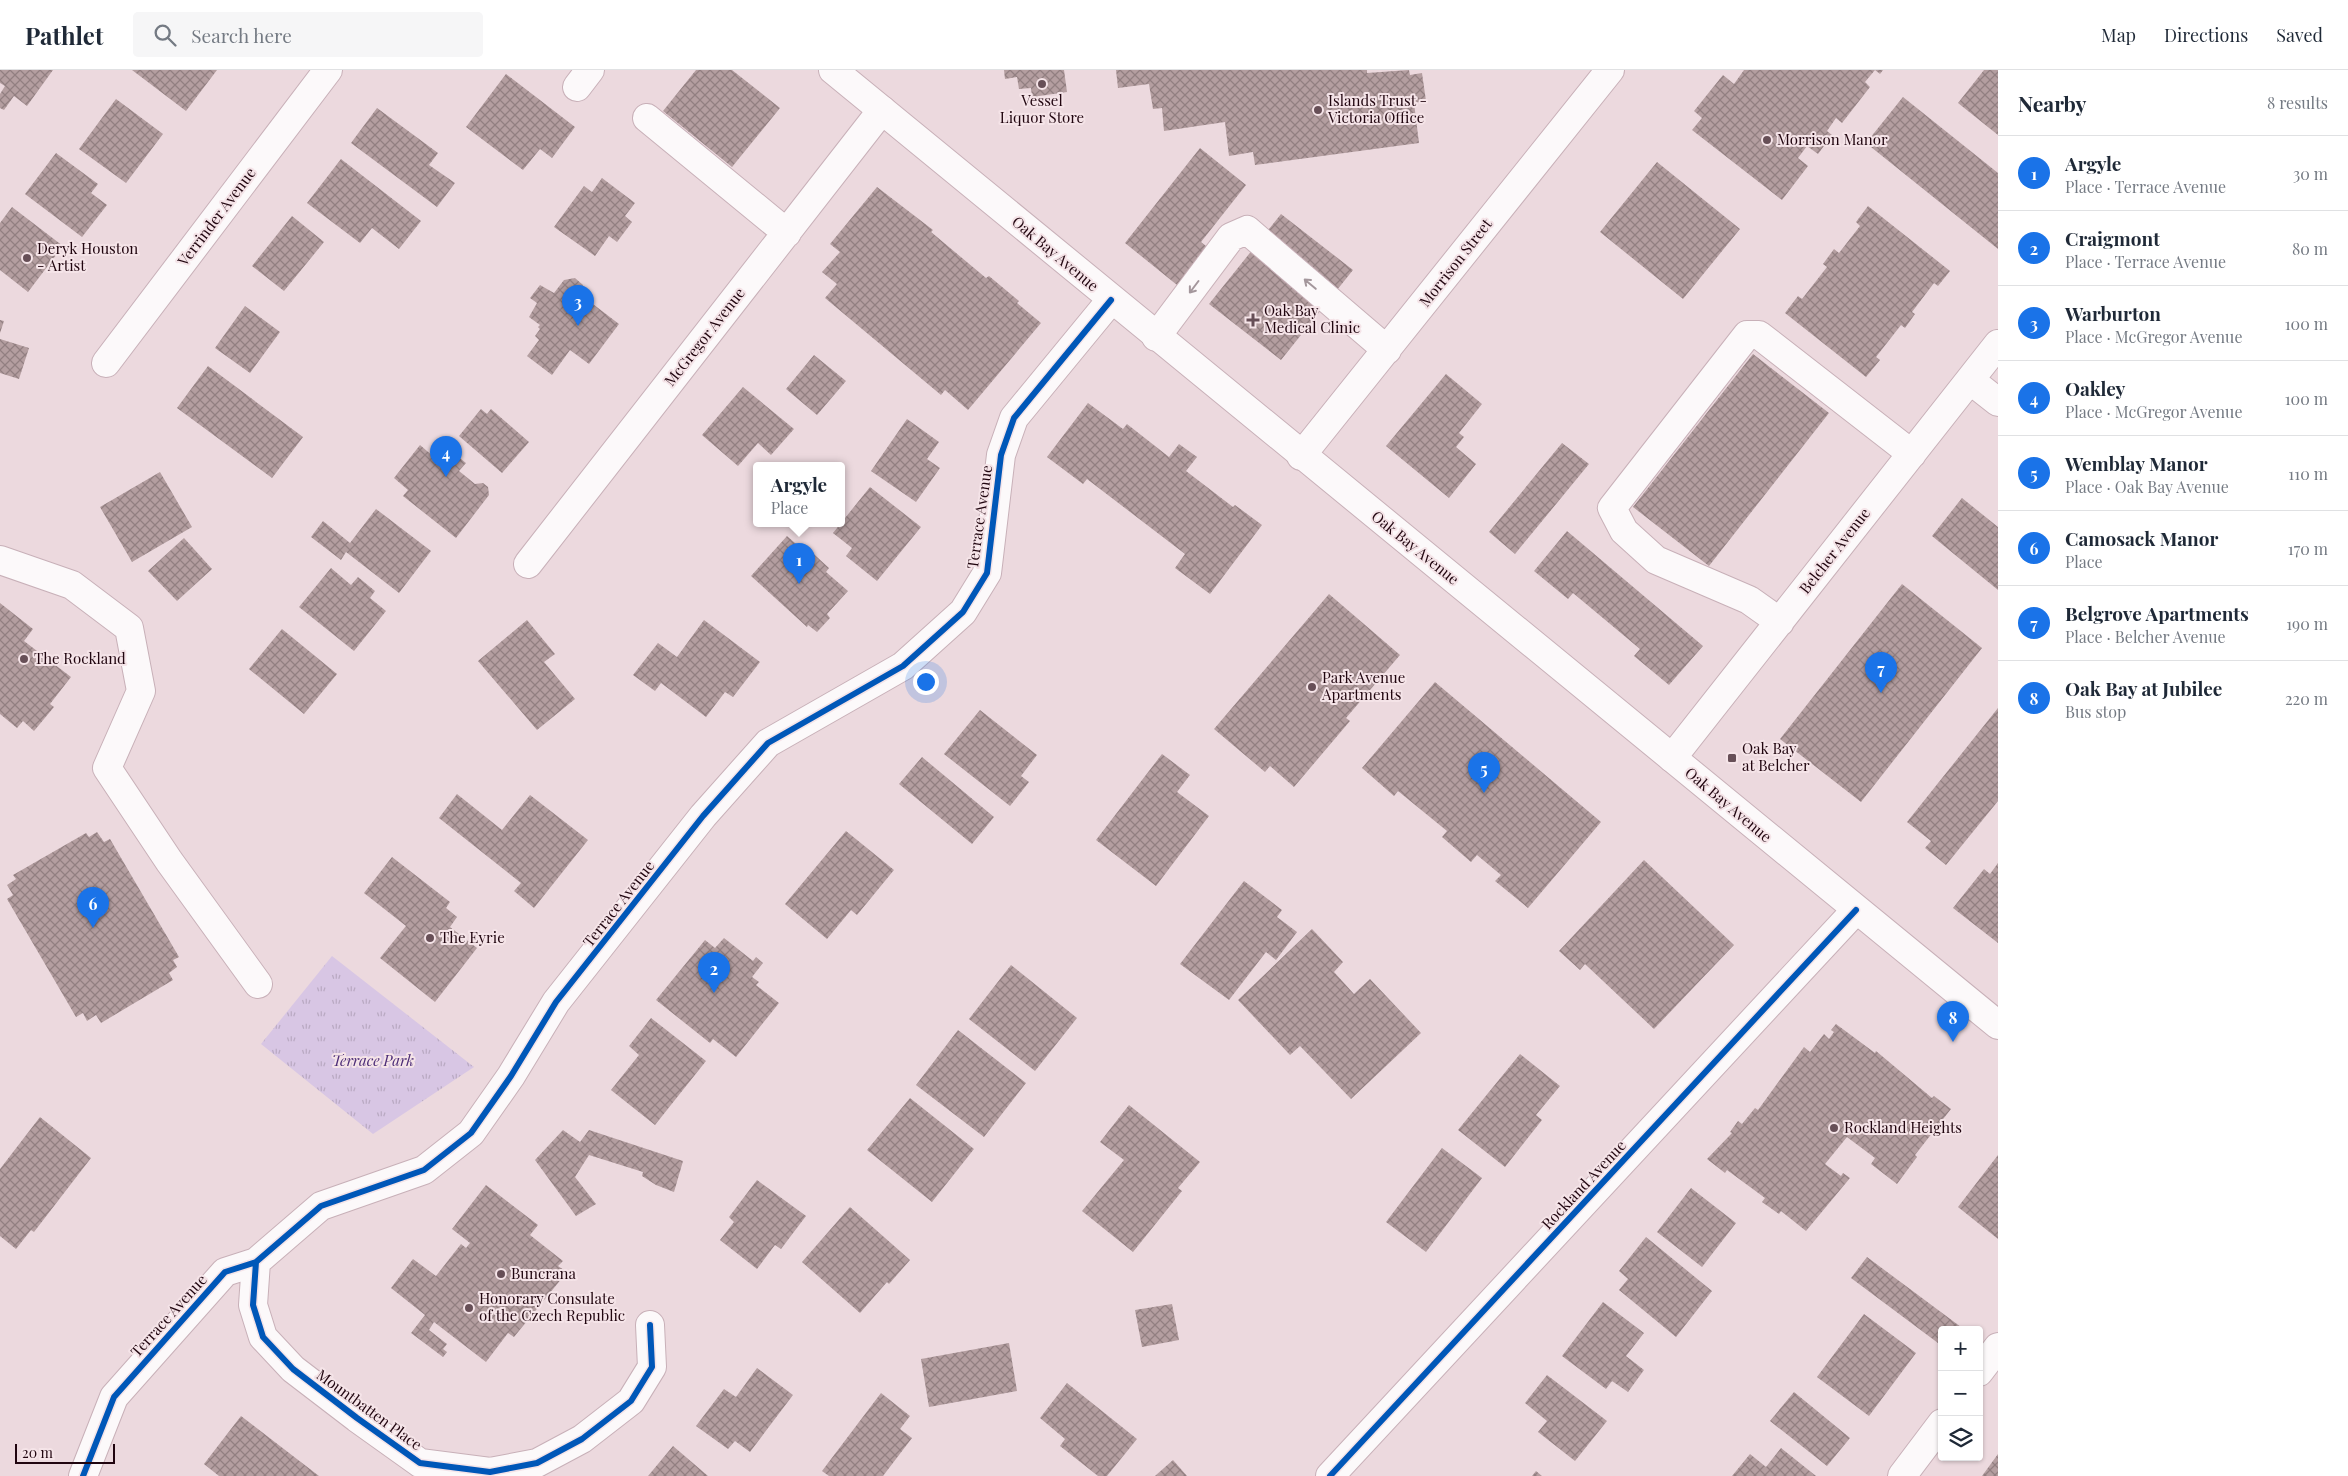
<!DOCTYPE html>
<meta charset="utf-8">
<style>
:root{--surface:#fff;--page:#f6f6f7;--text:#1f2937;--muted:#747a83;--line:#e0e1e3;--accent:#1a73e8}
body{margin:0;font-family:"Playfair Display",serif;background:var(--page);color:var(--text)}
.controls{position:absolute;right:15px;bottom:15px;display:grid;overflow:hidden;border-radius:5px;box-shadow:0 1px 4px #0004}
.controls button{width:45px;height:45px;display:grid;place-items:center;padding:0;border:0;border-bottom:1px solid var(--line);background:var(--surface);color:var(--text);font:25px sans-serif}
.scale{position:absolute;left:15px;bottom:12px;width:100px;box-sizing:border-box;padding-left:5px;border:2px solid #20050f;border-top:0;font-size:14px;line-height:18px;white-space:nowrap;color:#20050f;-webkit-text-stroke:4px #f5e4e8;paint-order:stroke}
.you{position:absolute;left:925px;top:611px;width:18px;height:18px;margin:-12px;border:4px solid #fff;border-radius:50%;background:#1a73e8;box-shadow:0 0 0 8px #1a73e833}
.badge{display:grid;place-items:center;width:32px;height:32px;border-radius:50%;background:var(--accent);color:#fff;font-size:16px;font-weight:700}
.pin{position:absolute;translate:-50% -41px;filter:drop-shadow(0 1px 2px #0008)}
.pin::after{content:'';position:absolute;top:26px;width:18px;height:15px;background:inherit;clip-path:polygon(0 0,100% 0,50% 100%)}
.popup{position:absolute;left:753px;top:392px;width:92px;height:65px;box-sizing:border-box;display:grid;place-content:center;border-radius:5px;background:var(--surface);filter:drop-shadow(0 1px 4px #0005);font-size:16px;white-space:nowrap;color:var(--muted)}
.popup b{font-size:19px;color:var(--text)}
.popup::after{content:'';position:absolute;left:50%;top:100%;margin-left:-10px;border:10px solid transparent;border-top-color:var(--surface)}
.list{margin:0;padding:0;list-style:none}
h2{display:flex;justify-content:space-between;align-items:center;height:65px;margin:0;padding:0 20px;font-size:21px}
h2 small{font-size:16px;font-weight:400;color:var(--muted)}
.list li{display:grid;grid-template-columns:32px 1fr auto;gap:15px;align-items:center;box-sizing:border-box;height:75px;padding:0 20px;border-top:1px solid var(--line)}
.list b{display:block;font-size:19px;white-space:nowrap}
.list p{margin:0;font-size:16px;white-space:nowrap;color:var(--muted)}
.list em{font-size:16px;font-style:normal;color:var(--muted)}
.icon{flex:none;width:28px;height:28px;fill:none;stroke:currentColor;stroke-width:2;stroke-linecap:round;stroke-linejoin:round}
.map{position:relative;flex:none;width:1998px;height:1406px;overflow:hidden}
header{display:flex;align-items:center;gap:30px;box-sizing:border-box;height:70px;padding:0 25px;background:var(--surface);border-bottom:1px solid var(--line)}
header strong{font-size:24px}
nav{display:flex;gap:28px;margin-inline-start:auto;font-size:18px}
.search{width:350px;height:45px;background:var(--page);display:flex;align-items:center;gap:12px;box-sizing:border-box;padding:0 18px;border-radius:5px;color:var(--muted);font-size:19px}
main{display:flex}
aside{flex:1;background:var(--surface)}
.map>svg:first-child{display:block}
</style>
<header>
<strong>Pathlet</strong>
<div class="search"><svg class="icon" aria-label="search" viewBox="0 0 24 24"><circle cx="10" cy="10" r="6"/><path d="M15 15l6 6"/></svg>Search here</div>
<nav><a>Map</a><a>Directions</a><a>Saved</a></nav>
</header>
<main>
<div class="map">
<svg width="1998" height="1406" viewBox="0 0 1998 1406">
<defs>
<pattern id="grass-tufts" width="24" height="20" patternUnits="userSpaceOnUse" patternTransform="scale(1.25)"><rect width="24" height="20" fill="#d8c6e4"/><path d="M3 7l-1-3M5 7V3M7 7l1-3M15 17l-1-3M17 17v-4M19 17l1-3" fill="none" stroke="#b9a9c2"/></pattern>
<pattern id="building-cross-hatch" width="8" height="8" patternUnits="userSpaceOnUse" patternTransform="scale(1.25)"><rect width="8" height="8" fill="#b49ea0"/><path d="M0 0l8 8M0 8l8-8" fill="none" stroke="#927f81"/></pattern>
</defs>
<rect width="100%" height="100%" fill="#ecd9de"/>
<!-- grass -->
<path fill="url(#grass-tufts)" d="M332,886L474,997L373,1064L261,974Z"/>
<!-- building -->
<path fill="url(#building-cross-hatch)" d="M0,0H53L27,36L14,26L4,40L0,38V24L5,16L0,13Z
M132,0H217L186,41Z
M696,0H732L780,38L732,97L663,41Z
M1004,0H1064L1067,22L1032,27L1031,18L1019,19L1017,7L1005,9Z
M1116,0H1367V3L1409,0L1410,5L1422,3L1426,31L1414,33L1419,73L1255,95L1253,82L1229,86L1225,52L1164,61L1162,38L1153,39L1149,14L1118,18Z
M1744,0H1883L1880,4L1875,0L1865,12L1870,17L1842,53L1836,48L1827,61L1832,65L1818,84L1807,76L1798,88L1808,96L1782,130L1692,60L1702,48L1694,41L1723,5L1734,14Z
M1984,0H1998V65L1958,33Z
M506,4L575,57L552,88L540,79L523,100L466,57Z
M1903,27L1998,103V179L1866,73Z
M116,29L163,64L126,113L79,79Z
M377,38L438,83L429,95L455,113L437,137L351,73Z
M1200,78L1246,115L1201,172L1212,181L1182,219L1125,173Z
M56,83L98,114L91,123L107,135L82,167L25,124Z
M341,89L421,151L399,179L372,158L360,173L307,133Z
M1657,92L1740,159L1683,229L1600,162Z
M602,108L635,133L625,146L632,152L617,172L609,166L595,186L554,157L584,116L592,122Z
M877,117L933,160L931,162L986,208L989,206L1019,231L1017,233L1041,253L968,340L945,320L941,325L825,228L837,214L822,202L840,182L830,174Z
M1868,136L1950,201L1938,216L1934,213L1912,242L1915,244L1905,258L1901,255L1876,287L1880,290L1866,307L1785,243L1798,226L1802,229L1827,197L1823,194L1834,179L1839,183L1860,156L1856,152Z
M12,137L63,176L28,222L0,200V153Z
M1281,144L1353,200L1281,290L1209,234Z
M292,146L324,172L284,221L252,196Z
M575,208L583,215L585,228L619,254L589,294L570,280L552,305L527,286L539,270L535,266L540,259L538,257L540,255L529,247L537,233L530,228L540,215L554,223L564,210Z
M245,236L280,262L250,303L215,278Z
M0,250L4,251L0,263Z
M0,269L29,278L19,309L0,303Z
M1753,284L1829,343L1709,496L1633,437Z
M814,285L846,311L817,345L786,319Z
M208,296L303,367L272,408L177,338Z
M1446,304L1482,334L1459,363L1464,367L1456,377L1476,394L1449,428L1386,376Z
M743,317L794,359L771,385L758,373L738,396L702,365Z
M1088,333L1123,359L1127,354L1169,387L1179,374L1197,387L1186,401L1233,437L1235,435L1262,455L1210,524L1175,498L1185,484L1087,409L1083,414L1047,387Z
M481,339L487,344L491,339L529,372L502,403L459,366Z
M907,349L939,372L927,389L940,398L916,432L871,401Z
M1562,373L1589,394L1515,484L1489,462Z
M420,375L434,387L443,375L466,393L459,401L475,414L483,413L488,417L489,425L456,468L403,426L408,420L394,408Z
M160,402L192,457L132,492L100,437Z
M870,417L921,457L877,511L846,486L852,478L833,463Z
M1962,428L1998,457V520L1932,466Z
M376,439L431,481L399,523L346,482L341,490L311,467L323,451L350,473Z
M1567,461L1703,576L1669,615L1634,586L1640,579L1573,523L1568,529L1534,501Z
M787,466L803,480L806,477L829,498L826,502L848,521L827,544L830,548L817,562L808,555L807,557L751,506Z
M184,468L212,499L177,531L148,501Z
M331,498L351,515L358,507L375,521L370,528L386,541L354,581L299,537Z
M1902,514L1982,578L1861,732L1780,669Z
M1329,524L1400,585L1346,648L1350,651L1294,717L1270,696L1265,702L1214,659Z
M0,533L33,559L24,571L71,607L50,634L54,637L34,661L23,651L17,658L0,644Z
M527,550L555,584L544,592L575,629L537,660L478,591Z
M704,550L760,592L733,627L725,622L706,647L661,613L655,621L633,605L658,573L677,587Z
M282,559L337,604L304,644L249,599Z
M1435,612L1601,752L1528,838L1495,811L1501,805L1477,785L1471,792L1442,767L1447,761L1398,721L1394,726L1362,698Z
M1998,638V731L1946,795L1925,778L1931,771L1907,752Z
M980,640L1037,685L1021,706L1029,712L1010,736L944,684Z
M1162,684L1190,705L1177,722L1209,746L1156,816L1096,770Z
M922,687L994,747L972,774L899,714Z
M457,724L502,760L530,725L588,770L534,838L514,821L521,813L439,748Z
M846,761L894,800L857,845L851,840L827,869L785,834Z
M97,762L104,772L110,769L179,887L173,890L177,897L169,903L173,910L101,953L96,945L87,951L83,943L76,947L7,829L13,825L7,815L16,809L13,805L86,763L89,767Z
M392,787L450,832L446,838L457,847L450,857L477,878L435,932L380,888L406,856L364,823Z
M1644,790L1734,875L1654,959L1585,894L1580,900L1559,881Z
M1998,793V873L1953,838L1984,799L1990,804Z
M1244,811L1282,840L1277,847L1297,862L1276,890L1266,882L1229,930L1180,894Z
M1312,859L1343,892L1334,902L1354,924L1370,909L1421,963L1351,1029L1300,976L1290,985L1238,930Z
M724,868L753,891L756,887L763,893L752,907L759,912L756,915L779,933L736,987L713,969L710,973L656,930L705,870L715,878Z
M1011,895L1077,948L1035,1001L969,949Z
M651,948L706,991L655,1055L611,1020L639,985L629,976Z
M1836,954L1875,983L1876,981L1932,1028L1934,1026L1951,1039L1915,1085L1917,1087L1897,1114L1871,1094L1875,1088L1847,1067L1825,1094L1841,1106L1843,1103L1850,1108L1806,1161L1781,1141L1779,1144L1762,1132L1765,1128L1727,1100L1725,1103L1707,1089L1732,1063L1730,1062L1738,1051L1742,1054L1755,1038L1758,1040L1804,977L1810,982L1824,964L1829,969L1834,962L1831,960Z
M958,960L1026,1013L984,1067L916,1015Z
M1520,984L1560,1016L1536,1045L1542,1050L1505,1097L1458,1060Z
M910,1028L974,1079L932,1132L867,1080Z
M1129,1035L1200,1092L1178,1118L1182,1121L1133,1182L1082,1141L1124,1090L1100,1072Z
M40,1047L91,1088L34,1162L31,1160L16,1179L0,1166V1099Z
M563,1060L580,1072L589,1060L683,1091L674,1122L656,1115L642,1106L643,1102L589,1085L575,1107L596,1134L576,1146L535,1090Z
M1442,1078L1482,1108L1426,1182L1386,1152Z
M1998,1085V1169L1958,1137Z
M757,1110L806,1146L781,1179L775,1175L757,1199L720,1170L734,1152L729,1147Z
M486,1115L538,1155L530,1165L563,1191L558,1196L567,1202L514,1267L508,1263L486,1292L434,1252L429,1260L447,1274L443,1279L447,1282L443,1287L411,1263L425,1245L391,1218L413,1189L436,1206L461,1174L466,1178L470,1173L452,1159Z
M1691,1118L1736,1153L1702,1197L1657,1162Z
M850,1137L910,1190L889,1214L887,1212L860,1243L802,1192Z
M1646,1167L1712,1221L1676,1267L1619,1220L1628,1209L1619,1201Z
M1867,1187L1965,1260H1942V1276L1851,1208Z
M1603,1232L1644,1263L1626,1286L1644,1300L1628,1322L1612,1311L1606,1319L1562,1286Z
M1172,1234L1179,1270L1142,1277L1135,1240Z
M1864,1244L1916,1283L1869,1346L1817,1307Z
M1009,1273L1017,1321L929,1337L921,1289Z
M757,1298L793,1325L750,1382L735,1371L728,1379L696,1356L724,1319L736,1327Z
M1547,1305L1607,1351L1575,1391L1538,1362L1547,1351L1525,1333Z
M1067,1313L1137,1369L1107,1406H1098L1060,1376L1065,1369L1040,1348Z
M1794,1322L1850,1368L1827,1396L1770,1351Z
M881,1323L910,1346L900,1359L912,1368L883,1406H829L822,1401Z
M241,1346L319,1406H219L204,1394Z
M673,1376L708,1406H648Z
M1781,1378L1816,1406H1732L1750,1384L1766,1397Z
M1998,1384V1406H1982Z
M1173,1390L1187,1406H1155Z
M1536,1401L1542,1406H1532Z"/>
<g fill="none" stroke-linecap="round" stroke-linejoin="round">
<!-- minor casing -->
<g stroke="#c8b0b8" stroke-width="30">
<path id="minor" d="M577,17L590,0
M647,48L787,163
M1156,267L1231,167L1247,160L1387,280
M106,293L328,0
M1970,310L1998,332
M1301,386L1610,0
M0,490L72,515L129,558L141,621L107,698L169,791L258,914
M528,494L882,40
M1780,552L1749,530L1656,490L1624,461L1612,438L1747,265H1759L1912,384
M1672,688L1998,274
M256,1192L253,1235L263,1267L293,1299L357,1348L420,1393L490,1402L537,1393L582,1369L631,1331L652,1297L650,1255
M1979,1302L1998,1277
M83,1406L114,1327L225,1202L256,1192L321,1136L424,1100L471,1063L511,1006L556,932L703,746L768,673L903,596L963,542L987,503L1001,385L1014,348L1111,230
M1330,1406L1856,840
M1902,1406L1942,1353"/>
</g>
<!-- major casing -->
<g stroke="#c8b0b8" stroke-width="30">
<path id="major" d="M833,0L1998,955"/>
</g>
<!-- minor -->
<use href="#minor" stroke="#fcf9fa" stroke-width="28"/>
<!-- major -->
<use href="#major" stroke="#fcf9fa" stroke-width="28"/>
<!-- cycleway casing -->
<g stroke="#f5e4e8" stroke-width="9">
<path id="cycleway" d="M256,1192L253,1235L263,1267L293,1299L357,1348L420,1393L490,1402L537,1393L582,1369L631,1331L652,1297L650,1255
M83,1406L114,1327L225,1202L256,1192L321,1136L424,1100L471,1063L511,1006L556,932L703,746L768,673L903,596L963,542L987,503L1001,385L1014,348L1111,230
M1330,1406L1856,840"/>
</g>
<!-- cycleway -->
<use href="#cycleway" stroke="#0057b8" stroke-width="6"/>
</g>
<!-- one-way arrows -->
<defs><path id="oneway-shaft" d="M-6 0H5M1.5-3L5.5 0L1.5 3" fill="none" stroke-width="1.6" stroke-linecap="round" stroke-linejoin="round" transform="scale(1.25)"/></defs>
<g stroke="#a4979c">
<use href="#oneway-shaft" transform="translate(1310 214) rotate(-140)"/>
<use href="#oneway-shaft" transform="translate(1194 217) rotate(127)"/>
</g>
<!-- markers -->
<g fill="#674f57" stroke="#f5e4e8" stroke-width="2">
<circle cx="1042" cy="14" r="5"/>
<circle cx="1318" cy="40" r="5"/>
<circle cx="1767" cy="70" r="5"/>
<circle cx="27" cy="188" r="5"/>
<path d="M1250.5 242.5h5v5h5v5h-5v5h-5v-5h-5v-5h5z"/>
<circle cx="24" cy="589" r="5"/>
<circle cx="1312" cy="617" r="5"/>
<rect x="1727" y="683" width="10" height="10" rx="2.5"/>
<circle cx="430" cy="868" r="5"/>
<circle cx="1834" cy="1058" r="5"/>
<circle cx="501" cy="1204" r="5"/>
<circle cx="469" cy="1238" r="5"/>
</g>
<g text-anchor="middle" stroke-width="4" stroke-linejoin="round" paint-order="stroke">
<!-- poi labels -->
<g font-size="15" fill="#20050f" stroke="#f5e4e8" text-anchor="start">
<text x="1042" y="36" text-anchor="middle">Vessel<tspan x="1042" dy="17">Liquor Store</tspan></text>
<text x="1328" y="36">Islands Trust -<tspan x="1328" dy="17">Victoria Office</tspan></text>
<text x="1777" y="75">Morrison Manor</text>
<text x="37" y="184">Deryk Houston<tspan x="37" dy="17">- Artist</tspan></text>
<text x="1264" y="246">Oak Bay<tspan x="1264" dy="17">Medical Clinic</tspan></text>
<text x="34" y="594">The Rockland</text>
<text x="1322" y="613">Park Avenue<tspan x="1322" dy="17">Apartments</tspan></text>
<text x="1742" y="684">Oak Bay<tspan x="1742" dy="17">at Belcher</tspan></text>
<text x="440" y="873">The Eyrie</text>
<text x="1844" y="1063">Rockland Heights</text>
<text x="511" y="1209">Buncrana</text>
<text x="479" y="1234">Honorary Consulate<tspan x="479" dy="17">of the Czech Republic</tspan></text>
</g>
<!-- street labels -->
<g font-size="15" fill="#20050f" stroke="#f5e4e8">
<text transform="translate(217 147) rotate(-53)" y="5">Verrinder Avenue</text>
<text transform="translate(1055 184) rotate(40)" y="5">Oak Bay Avenue</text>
<text transform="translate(1456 193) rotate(-52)" y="5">Morrison Street</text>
<text transform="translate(705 267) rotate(-52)" y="5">McGregor Avenue</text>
<text transform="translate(980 447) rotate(-82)" y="5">Terrace Avenue</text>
<text transform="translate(1415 478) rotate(39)" y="5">Oak Bay Avenue</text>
<text transform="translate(1835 481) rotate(-52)" y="5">Belcher Avenue</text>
<text transform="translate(1728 735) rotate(40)" y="5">Oak Bay Avenue</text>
<text transform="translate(619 834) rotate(-52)" y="5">Terrace Avenue</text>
<text transform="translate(1584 1115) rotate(-47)" y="5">Rockland Avenue</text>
<text transform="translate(169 1246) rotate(-48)" y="5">Terrace Avenue</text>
<text transform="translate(369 1340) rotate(36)" y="5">Mountbatten Place</text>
</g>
<!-- park labels -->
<g font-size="15" font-style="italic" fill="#4c2c77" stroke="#f5e4e8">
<text x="373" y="996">Terrace Park</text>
</g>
</g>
</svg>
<div class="controls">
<button>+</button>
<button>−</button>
<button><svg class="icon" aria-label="layers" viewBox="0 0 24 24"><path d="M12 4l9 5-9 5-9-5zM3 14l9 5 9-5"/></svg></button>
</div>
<div class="scale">20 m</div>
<div class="you"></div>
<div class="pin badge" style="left:799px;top:514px">1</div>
<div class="popup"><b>Argyle</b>Place</div>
<div class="pin badge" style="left:714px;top:923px">2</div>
<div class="pin badge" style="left:578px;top:256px">3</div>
<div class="pin badge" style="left:446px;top:407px">4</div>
<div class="pin badge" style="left:1484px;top:723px">5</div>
<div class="pin badge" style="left:93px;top:858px">6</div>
<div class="pin badge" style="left:1881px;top:623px">7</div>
<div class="pin badge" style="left:1953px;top:972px">8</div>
</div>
<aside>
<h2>Nearby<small>8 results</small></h2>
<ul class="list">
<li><span class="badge">1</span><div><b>Argyle</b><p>Place · Terrace Avenue</p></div><em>30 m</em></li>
<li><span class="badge">2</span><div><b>Craigmont</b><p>Place · Terrace Avenue</p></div><em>80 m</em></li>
<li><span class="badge">3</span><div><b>Warburton</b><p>Place · McGregor Avenue</p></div><em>100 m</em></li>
<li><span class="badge">4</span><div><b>Oakley</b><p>Place · McGregor Avenue</p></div><em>100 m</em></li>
<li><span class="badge">5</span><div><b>Wemblay Manor</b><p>Place · Oak Bay Avenue</p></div><em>110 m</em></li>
<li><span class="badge">6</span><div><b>Camosack Manor</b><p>Place</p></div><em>170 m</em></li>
<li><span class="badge">7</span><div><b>Belgrove Apartments</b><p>Place · Belcher Avenue</p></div><em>190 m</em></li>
<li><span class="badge">8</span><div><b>Oak Bay at Jubilee</b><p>Bus stop</p></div><em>220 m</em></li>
</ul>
</aside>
</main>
